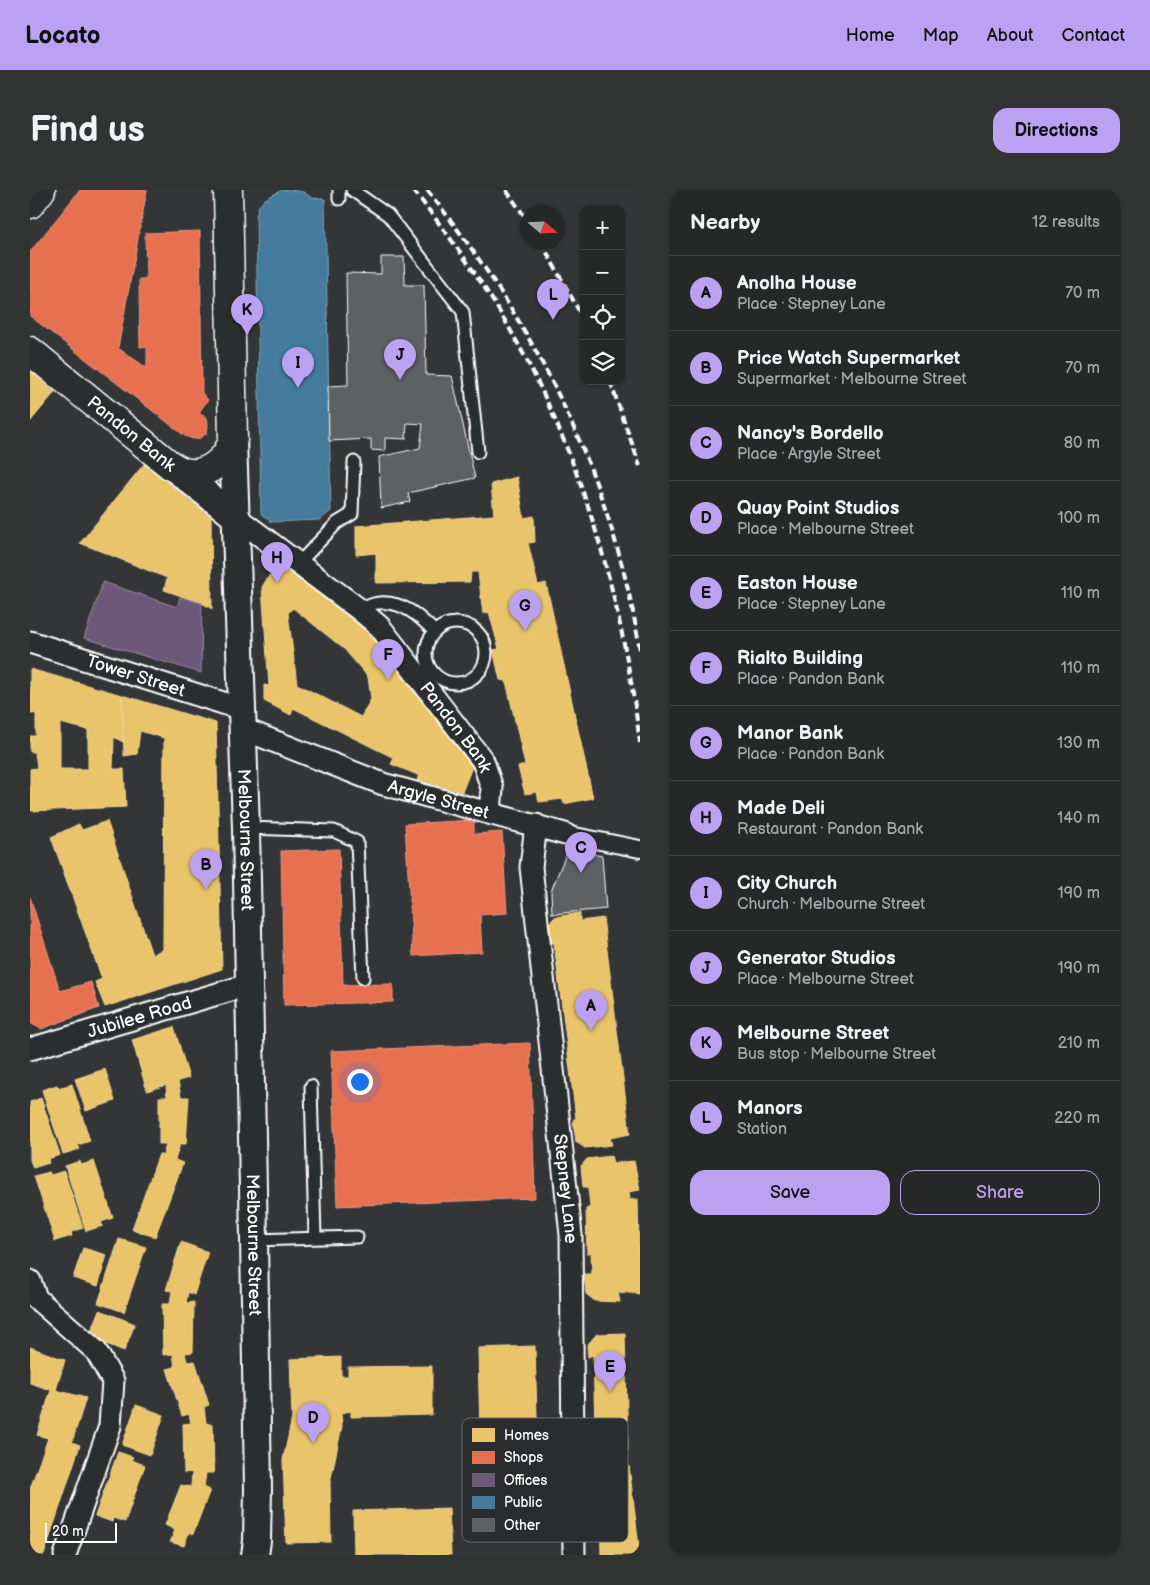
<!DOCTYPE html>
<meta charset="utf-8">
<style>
:root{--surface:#262828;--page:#323434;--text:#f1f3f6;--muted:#a4a6a8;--line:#424445;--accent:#bca0f2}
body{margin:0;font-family:"Balsamiq Sans",sans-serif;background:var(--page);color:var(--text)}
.controls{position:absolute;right:15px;top:15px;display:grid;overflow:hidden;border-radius:10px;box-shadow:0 1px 4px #0004}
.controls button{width:45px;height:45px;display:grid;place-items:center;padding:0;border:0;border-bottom:1px solid var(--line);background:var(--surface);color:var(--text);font:25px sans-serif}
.compass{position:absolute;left:490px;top:15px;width:45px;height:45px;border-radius:50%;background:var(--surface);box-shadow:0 1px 4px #0004;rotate:109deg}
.scale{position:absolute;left:15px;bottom:12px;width:72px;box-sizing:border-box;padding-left:5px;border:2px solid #fff;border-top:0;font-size:14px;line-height:18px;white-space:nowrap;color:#fff;-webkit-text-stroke:4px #2a2d2e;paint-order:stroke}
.you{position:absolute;left:329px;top:891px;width:18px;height:18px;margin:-12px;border:4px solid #fff;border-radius:50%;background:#1a73e8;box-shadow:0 0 0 8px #1a73e833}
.badge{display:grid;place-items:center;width:32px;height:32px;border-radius:50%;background:var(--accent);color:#111;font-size:16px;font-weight:700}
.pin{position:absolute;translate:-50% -41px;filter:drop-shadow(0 1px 2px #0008)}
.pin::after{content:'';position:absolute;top:26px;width:18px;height:15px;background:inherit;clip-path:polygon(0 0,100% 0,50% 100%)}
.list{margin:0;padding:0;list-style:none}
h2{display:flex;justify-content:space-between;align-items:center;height:65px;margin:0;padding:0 20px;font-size:21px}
h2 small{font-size:16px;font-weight:400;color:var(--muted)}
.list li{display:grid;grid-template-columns:32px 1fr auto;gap:15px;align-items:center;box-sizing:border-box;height:75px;padding:0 20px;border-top:1px solid var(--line)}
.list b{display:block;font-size:19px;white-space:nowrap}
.list p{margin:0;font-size:16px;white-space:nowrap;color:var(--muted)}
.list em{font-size:16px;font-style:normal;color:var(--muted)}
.actions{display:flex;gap:10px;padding:15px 20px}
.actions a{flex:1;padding:11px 0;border:1px solid var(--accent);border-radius:15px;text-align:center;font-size:18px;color:var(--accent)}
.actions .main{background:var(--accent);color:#111}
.icon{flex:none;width:28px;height:28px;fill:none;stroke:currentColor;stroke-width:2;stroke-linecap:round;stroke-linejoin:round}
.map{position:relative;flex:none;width:610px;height:1365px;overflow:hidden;border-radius:15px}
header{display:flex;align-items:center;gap:30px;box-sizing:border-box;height:70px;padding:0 25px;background:var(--accent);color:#111}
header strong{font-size:24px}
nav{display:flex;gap:28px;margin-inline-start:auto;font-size:18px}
.intro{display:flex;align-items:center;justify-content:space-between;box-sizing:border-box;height:120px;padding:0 30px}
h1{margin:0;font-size:35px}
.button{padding:12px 22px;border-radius:15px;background:var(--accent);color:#111;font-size:18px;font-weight:700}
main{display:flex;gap:30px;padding:0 30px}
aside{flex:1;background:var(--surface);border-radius:15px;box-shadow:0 1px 4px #0004}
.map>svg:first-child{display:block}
</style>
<header>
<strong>Locato</strong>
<nav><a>Home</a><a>Map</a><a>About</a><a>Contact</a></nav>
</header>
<div class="intro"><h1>Find us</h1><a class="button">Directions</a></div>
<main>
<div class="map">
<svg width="610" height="1365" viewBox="0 0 610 1365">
<rect width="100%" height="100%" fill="#333536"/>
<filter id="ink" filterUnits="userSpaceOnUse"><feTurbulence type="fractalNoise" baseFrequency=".02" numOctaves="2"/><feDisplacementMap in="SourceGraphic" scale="10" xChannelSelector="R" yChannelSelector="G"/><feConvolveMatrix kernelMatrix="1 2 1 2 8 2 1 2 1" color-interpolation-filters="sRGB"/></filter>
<g filter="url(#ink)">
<!-- homes -->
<path fill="#e9c46a" stroke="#f0d697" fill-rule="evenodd" d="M0,181L25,202L0,232Z
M114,274L181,327L182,419L172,413L134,400L137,388L50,353Z
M487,287L494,328L504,326L505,352L498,353L508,395L516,393L563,608L534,614L533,609L509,612L507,602L495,604L488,577L495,575L476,491L470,490L463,460L469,459L459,422L453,424L448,382H441L440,392L346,393V363L326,365V336L464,325L461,294Z
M247,373L335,434L442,577L432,602L387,590L390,586L361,574L364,568L263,518L261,525L234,511V495L239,496L232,397ZM263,418L314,459L338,487L341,509L331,527L267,494L258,423Z
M0,479L92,505L93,552L84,547L83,579H94L96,617L0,621V579L7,578L5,562H0V546H6V524L0,523ZM30,533L58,540V579H30Z
M92,505L186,533L192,779L75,817L65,792L72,789L21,647L49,634L52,640L77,631L122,765L133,759L134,548L110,541L107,564L94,566Z
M550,723V731L573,728L600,944L580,948L582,955L555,958L546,952L543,930L546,928L524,753H518L516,736L525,727Z
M144,837L159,888L148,891L151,907H159L156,954H150L145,970L153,973L125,1047L102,1039L129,964L133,966L136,954H129V907H137L136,895L117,901L102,850Z
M75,879L85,911L56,921L45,889Z
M42,894L60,951L48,955L50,959L33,964L12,900L27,895L28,898Z
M11,908L30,965L18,969L19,973L3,978L0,970V912Z
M581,966L583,973L604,971L610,1000L599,1002L600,1010L608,1009L610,1104L588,1102L590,1112L565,1111L556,1104L554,1084H562L561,1062L557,1064L556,1019L560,1017L558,997H553L551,976L557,969Z
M50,971L51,975L64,971L83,1028L71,1032L73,1036L56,1041L35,976Z
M34,981L53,1038L41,1042L42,1046L25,1051L4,986L19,982L21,985Z
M89,1049L116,1057L94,1122L68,1113Z
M151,1052L178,1062L164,1105L158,1102L156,1113L164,1112L163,1162L155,1163L157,1172L165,1171L179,1215L174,1217L176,1233L183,1235L184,1283H176L174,1297L180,1300L163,1344L159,1342L154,1356L140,1352L145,1340L135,1335L151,1295L161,1297L162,1282L154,1283L153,1234L161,1233L159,1224L152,1226L137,1179L145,1177L143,1164L133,1165L132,1114H140L142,1101L136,1100Z
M53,1058L77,1065L68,1096L43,1088Z
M70,1120L105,1134L94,1161L59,1147Z
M595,1143L598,1260L570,1261L560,1252V1237L565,1236L563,1165L558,1167L557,1155L567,1144Z
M505,1156L510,1335L452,1336L448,1158Z
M0,1157L35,1170L26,1200L56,1208L42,1252L50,1255L14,1365H0V1299L18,1248L7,1245L21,1200L0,1193Z
M311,1167V1186H318V1177L402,1176V1225L321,1227V1221L311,1223L312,1236L300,1293L301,1352L256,1353L253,1270L262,1228L260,1169Z
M106,1215L134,1225L120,1265L92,1255Z
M88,1262L103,1267L101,1270L115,1275L95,1332L83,1328L82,1332L65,1326Z
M594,1272L599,1276L610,1365H571L569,1275Z
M419,1318L421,1365H324L323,1321Z"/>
<!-- shops -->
<path fill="#e76f51" stroke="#ee9a85" d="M50,0H117L88,158L117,178V156L110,157L109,89H116L115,43L170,41L172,203L178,210L169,222L177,228L178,235L177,243L170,248L163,249L155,246L0,126V62Z
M444,630V644L472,642L477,723L450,725L452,762L383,766L375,634Z
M309,659L313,795L363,794V812L254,815L251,661Z
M0,707L30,801L61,792L69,818L11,839L0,833Z
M500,853L505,1008L307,1016L301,861Z"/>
<!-- offices -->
<path fill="#6d597a" stroke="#998ba2" d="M73,392L147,417L150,407L172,413L171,483L54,448Z"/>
<!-- public -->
<path fill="#457b9d" stroke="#7da3ba" d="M252,0H261L273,2L283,8L295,9L301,321L290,330L241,332L231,324L226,27L228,17L235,9Z"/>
<!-- building -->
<path fill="#5f6162" stroke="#fff" d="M351,67H374L375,95H394L396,185L422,186L445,288L378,303L380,312L351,318L349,267L390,258L393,234L377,233L376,249L355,248V261L341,260V249L299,251L298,196L318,195L316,83L351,84Z
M543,660L572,666L576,719L522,724L521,701L536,664Z"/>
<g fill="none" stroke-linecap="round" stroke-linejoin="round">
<!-- service casing -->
<g stroke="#fff" stroke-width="15">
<path id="service" d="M309,0V9
M322,0L358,25L433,122L448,262
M268,374L307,333L322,324L324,272
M330,420C336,417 343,413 349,413C373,411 389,426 405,442
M396 463a30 30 0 1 1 60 0a30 30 0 1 1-60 0Z
M216,638L304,641L327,652L333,788
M281,896L285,1048
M224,1050L327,1047"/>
</g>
<!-- pedestrian casing -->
<g stroke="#fff" stroke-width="20">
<path id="pedestrian" d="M535,644L610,659"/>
</g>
<!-- minor casing -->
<g stroke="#fff" stroke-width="25">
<g id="minor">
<path id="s1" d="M207,328L330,420L350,437L453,571L462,598L460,622"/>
<path id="s2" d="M0,452L212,519"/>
<path id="s3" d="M213,539L353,594L535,644"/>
<path id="s4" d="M506,635L501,677L541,1045L544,1365"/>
<path id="s5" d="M0,859L218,795"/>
<path d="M0,1091L6,1108L66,1161L83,1191L80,1236L35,1365"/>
</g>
</g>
<!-- tertiary casing -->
<g stroke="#fff" stroke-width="30">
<g id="tertiary">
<path id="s6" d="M203,249L216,638L224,1050L228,1299L227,1351L225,1365"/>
<path d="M140,275L207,328"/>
</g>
</g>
<!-- primary casing -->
<g stroke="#fff" stroke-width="31">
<g id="primary">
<path d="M0,14L11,0"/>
<path id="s7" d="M0,161L140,275C146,279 152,282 159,283C180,285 198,268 203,249L198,0"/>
</g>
</g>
<!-- service -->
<use href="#service" stroke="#2a2d2e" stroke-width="11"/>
<!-- pedestrian -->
<use href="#pedestrian" stroke="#2a2d2e" stroke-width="16"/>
<!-- minor -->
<use href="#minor" stroke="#2a2d2e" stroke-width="21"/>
<!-- tertiary -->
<use href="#tertiary" stroke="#2a2d2e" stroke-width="26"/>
<!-- primary -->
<use href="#primary" stroke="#2a2d2e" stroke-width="28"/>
<!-- rail -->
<path stroke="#fff" stroke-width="4" stroke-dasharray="8 4" stroke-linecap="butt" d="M383,0C419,45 454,93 482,143C553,269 592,409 610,553
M397,0C506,135 582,288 610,460
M476,0L498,31
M511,52L554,130
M580,191L610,276"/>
</g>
</g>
<g text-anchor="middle" stroke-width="5" stroke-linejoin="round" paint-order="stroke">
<!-- street labels -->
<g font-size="18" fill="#fff" stroke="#2a2d2e">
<text dy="6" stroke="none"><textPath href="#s7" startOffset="131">Pandon Bank</textPath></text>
<text dy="6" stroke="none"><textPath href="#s2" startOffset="111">Tower Street</textPath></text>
<text dy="6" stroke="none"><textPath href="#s1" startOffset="306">Pandon Bank</textPath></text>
<text dy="6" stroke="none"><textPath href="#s3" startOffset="208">Argyle Street</textPath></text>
<text dy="6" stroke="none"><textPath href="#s6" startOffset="401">Melbourne Street</textPath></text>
<text dy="6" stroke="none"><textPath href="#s5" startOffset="114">Jubilee Road</textPath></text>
<text dy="6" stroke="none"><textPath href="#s4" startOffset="366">Stepney Lane</textPath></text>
<text dy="6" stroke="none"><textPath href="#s6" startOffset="806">Melbourne Street</textPath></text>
</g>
</g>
<!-- legend -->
<rect x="432" y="1228" width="166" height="124" rx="8" fill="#2a2d2e" stroke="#6a6c6d" stroke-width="1"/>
<rect x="442" y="1238" width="23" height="14" fill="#e9c46a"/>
<rect x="442" y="1261" width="23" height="13" fill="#e76f51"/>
<rect x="442" y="1283" width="23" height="14" fill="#6d597a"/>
<rect x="442" y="1306" width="23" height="13" fill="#457b9d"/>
<rect x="442" y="1328" width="23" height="14" fill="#5f6162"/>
<g font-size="14" fill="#fff">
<text x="474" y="1250">Homes</text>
<text x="474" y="1272">Shops</text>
<text x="474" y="1295">Offices</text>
<text x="474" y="1317">Public</text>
<text x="474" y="1340">Other</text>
</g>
</svg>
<div class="controls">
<button>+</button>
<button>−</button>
<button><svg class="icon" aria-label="locate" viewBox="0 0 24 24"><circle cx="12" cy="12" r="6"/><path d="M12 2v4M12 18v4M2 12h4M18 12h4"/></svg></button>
<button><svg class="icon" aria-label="layers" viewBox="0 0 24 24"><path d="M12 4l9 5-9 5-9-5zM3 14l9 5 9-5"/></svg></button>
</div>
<svg class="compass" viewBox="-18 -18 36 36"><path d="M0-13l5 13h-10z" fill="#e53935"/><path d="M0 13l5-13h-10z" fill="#a4a6a8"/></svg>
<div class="scale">20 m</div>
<div class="you"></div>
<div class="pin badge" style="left:561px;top:841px">A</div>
<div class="pin badge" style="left:176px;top:700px">B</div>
<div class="pin badge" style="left:551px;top:683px">C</div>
<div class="pin badge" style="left:283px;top:1253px">D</div>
<div class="pin badge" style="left:580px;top:1202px">E</div>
<div class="pin badge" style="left:358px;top:490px">F</div>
<div class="pin badge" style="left:495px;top:441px">G</div>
<div class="pin badge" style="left:247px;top:393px">H</div>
<div class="pin badge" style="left:268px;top:198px">I</div>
<div class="pin badge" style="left:370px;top:190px">J</div>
<div class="pin badge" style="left:217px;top:145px">K</div>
<div class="pin badge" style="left:523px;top:130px">L</div>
</div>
<aside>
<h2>Nearby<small>12 results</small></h2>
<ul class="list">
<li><span class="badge">A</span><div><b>Anolha House</b><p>Place · Stepney Lane</p></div><em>70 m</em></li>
<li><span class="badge">B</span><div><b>Price Watch Supermarket</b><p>Supermarket · Melbourne Street</p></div><em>70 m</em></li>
<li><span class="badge">C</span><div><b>Nancy's Bordello</b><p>Place · Argyle Street</p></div><em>80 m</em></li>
<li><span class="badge">D</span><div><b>Quay Point Studios</b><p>Place · Melbourne Street</p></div><em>100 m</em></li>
<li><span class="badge">E</span><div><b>Easton House</b><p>Place · Stepney Lane</p></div><em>110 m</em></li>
<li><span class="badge">F</span><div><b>Rialto Building</b><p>Place · Pandon Bank</p></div><em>110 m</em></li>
<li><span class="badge">G</span><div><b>Manor Bank</b><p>Place · Pandon Bank</p></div><em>130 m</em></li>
<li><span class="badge">H</span><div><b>Made Deli</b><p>Restaurant · Pandon Bank</p></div><em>140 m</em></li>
<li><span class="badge">I</span><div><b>City Church</b><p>Church · Melbourne Street</p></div><em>190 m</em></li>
<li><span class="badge">J</span><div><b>Generator Studios</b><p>Place · Melbourne Street</p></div><em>190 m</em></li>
<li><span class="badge">K</span><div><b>Melbourne Street</b><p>Bus stop · Melbourne Street</p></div><em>210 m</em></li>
<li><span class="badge">L</span><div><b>Manors</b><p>Station</p></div><em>220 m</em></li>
</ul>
<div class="actions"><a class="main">Save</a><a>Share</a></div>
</aside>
</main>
